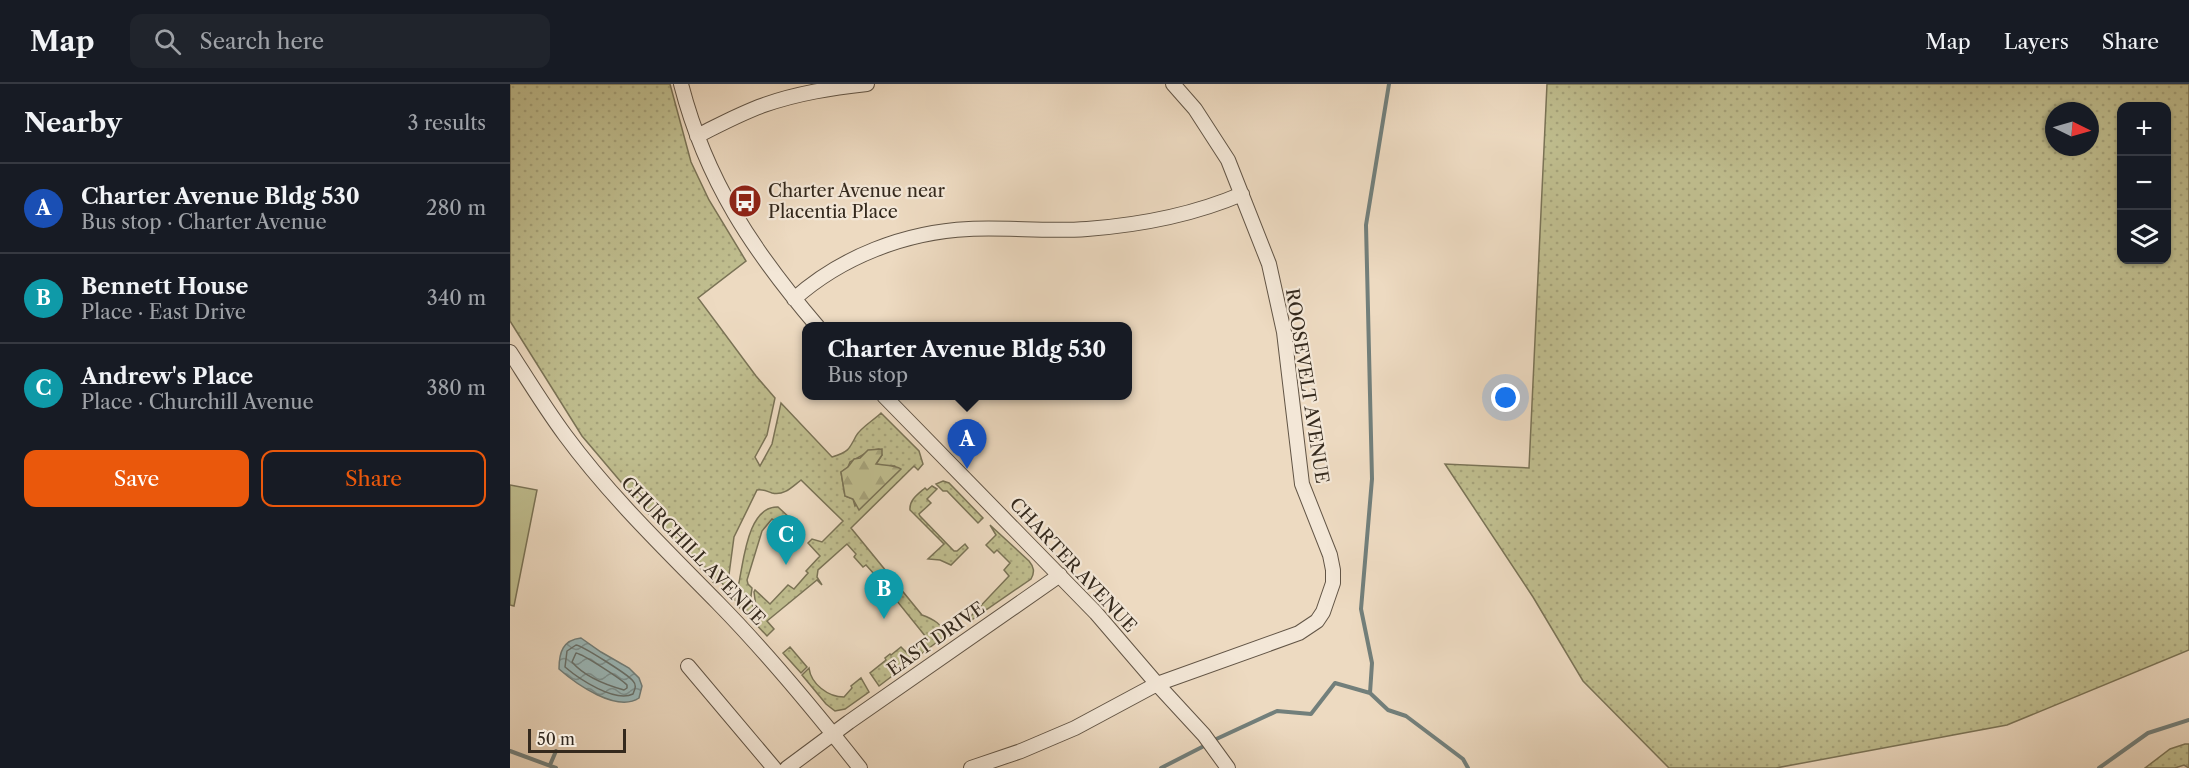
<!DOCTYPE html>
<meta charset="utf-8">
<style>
:root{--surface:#171b24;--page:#20242c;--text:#f1f3f6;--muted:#9ea1a6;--line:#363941;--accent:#ea580c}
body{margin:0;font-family:"Libre Caslon Text",serif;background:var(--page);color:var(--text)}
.controls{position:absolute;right:18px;top:18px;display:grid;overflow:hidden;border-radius:12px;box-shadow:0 2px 4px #0004}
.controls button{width:54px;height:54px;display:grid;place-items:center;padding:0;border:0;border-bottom:2px solid var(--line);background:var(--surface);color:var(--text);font:30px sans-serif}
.compass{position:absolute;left:1535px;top:18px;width:54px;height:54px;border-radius:50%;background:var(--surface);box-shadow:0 2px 4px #0004;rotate:95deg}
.scale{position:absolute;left:18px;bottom:15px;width:98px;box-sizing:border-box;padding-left:6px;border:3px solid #34291d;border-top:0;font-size:16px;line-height:21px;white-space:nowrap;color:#34291d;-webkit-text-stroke:4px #f3e7d7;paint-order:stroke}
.you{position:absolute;left:996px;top:314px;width:21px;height:21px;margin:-15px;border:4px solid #fff;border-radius:50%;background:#1a73e8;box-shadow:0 0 0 9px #1a73e833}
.badge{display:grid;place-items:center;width:39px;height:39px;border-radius:50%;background:var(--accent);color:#fff;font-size:20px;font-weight:700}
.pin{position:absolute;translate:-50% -50px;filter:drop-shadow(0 2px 3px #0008)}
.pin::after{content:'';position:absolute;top:32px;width:21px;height:18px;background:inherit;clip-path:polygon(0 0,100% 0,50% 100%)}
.popup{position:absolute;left:292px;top:238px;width:330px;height:78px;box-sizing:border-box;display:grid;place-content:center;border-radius:12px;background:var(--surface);filter:drop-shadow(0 2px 4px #0005);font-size:20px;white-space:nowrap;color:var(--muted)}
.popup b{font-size:22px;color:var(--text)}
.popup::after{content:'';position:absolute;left:50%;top:100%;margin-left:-12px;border:12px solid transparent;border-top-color:var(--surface)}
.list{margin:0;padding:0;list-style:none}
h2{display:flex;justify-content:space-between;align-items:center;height:78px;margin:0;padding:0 24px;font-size:26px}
h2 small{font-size:20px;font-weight:400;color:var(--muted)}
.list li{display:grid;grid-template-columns:39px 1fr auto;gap:18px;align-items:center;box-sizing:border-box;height:90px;padding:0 24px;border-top:2px solid var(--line)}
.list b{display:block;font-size:22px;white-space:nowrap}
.list p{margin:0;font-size:20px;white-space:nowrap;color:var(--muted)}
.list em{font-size:20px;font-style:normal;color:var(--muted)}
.actions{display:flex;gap:12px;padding:18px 24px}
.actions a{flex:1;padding:14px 0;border:2px solid var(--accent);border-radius:12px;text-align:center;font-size:21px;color:var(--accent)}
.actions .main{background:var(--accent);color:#fff}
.icon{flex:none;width:33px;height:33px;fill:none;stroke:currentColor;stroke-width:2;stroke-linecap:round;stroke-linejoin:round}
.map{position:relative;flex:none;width:1679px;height:684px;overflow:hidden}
header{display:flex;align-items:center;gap:36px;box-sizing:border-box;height:84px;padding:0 30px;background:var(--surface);border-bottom:2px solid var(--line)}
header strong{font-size:28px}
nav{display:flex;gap:33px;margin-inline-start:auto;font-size:21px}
.search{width:420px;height:54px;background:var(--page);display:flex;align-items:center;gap:15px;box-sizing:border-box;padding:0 21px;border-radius:12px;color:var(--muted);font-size:22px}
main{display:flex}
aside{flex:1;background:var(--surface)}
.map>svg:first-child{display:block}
</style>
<header>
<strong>Map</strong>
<div class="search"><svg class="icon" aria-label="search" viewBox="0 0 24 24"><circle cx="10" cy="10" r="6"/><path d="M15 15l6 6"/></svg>Search here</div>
<nav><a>Map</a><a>Layers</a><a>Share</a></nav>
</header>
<main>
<aside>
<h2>Nearby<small>3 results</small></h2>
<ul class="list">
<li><span class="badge" style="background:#1a4fb4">A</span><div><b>Charter Avenue Bldg 530</b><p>Bus stop · Charter Avenue</p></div><em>280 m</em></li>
<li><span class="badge" style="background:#0f9aa8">B</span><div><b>Bennett House</b><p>Place · East Drive</p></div><em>340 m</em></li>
<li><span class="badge" style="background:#0f9aa8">C</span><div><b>Andrew's Place</b><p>Place · Churchill Avenue</p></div><em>380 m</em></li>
</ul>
<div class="actions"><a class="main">Save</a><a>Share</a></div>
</aside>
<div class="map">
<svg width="1679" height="684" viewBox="0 0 1679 684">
<defs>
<pattern id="grass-dots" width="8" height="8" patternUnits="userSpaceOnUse" patternTransform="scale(1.5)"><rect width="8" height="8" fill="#bfbd8e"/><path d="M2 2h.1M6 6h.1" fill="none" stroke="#a5a27a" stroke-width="1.8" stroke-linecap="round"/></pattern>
<pattern id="forest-firs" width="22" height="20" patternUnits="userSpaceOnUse" patternTransform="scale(1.5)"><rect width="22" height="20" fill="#bfbd8e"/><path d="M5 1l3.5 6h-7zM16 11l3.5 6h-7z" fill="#a5a27a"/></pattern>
<pattern id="water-waves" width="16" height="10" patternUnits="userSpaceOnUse" patternTransform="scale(1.5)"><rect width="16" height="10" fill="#9bb9ba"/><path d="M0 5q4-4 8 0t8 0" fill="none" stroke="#7f9697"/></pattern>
</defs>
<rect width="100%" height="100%" fill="#eddac1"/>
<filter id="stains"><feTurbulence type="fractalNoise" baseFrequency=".00333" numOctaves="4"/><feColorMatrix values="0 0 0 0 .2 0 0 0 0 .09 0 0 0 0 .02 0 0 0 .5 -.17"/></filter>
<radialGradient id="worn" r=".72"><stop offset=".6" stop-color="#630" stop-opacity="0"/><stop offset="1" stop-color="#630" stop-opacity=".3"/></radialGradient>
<!-- grass -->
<path fill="url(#grass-dots)" stroke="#7a7356" stroke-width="1.5" fill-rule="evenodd" d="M0,0H160L181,78L199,116L236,177L188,214L246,292L265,314L257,351L245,373L250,382L262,360L271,319L322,373C338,368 339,366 346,352C350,344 364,336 371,329L409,367L413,380L408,386L404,382L341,444L412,531C423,535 433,540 435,552L369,602L360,589L376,576L375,574L380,570L381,571L391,563L397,569L399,567L401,570L416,553L383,512L381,514L372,504L374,501L356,481L353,483L344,473L346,470L337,460L308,486L307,493L312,501L307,496L257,537L264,545L257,552L242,536L247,530L244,508L245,506L260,520L278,501L284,505L298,489L296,487L310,472L298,459L302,455L312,458L333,437L291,396C282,403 274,412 262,409C256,407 254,405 247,406L224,453L218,498L215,503L212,499H204L133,424L72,352L0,237ZM369,365L372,371L366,380L374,382H384L345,422L343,415L335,412L331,388L338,383L340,378C351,373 357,366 369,365Z
M1037,0H1679V566L1497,641L1266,684H1159L1073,597L1023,513L935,380L1019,384ZM1612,22H1656V176H1612ZM1544,27H1580V63H1544Z
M433,397L439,399L473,434L468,439L437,407H433L426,400Z
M422,402L427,405L417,415L421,419L409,430L410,432L444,467H447L455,460L458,464L441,481L430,476L418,475L434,460L400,426C399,416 408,410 415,404L417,406Z
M268,423L281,435L274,442L262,435L252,447L237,496L238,500L242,504L241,512L244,530L240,534L230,524L228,517L224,516C226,508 229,501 230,493C234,473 239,422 268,423Z
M480,441L519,477C524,483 525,488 521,495L460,537L461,532L499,492L494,486L500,479L487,466L484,469L476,461L486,451Z
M280,563L297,583L291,589L273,569Z
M299,584C301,600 318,613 334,613L342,604L341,602L351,594L359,608L335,625L325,627L316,620L292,591Z
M1675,660H1679V684L1674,681L1665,684H1635L1660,665Z"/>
<!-- forest -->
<path fill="url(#forest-firs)" stroke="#7a7356" stroke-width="1.5" d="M372,365V371L366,380C373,381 386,381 391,385L349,426L343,415L335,412L331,388L338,383L344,375L350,374L358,366Z"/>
<!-- pitch -->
<path fill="#bfbd8e" stroke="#7a7356" stroke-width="1.5" d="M0,401L27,406L4,522L0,521Z"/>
<!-- water -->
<path fill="url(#water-waves)" stroke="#727f7b" stroke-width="1.5" d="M71,554L91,568L119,584L129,594L132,602L129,614C107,629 66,600 49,585C49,568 53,556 71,554Z"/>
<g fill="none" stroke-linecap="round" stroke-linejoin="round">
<!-- shore -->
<path stroke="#68716c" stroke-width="1.5" d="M66,561C71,561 119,591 123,597C127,601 125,605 123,610C105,619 69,595 55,583L57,567Z
M66,569C73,570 111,595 117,601V604L114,606C96,601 74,592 62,578Z"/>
<!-- stream -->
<path stroke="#727f7b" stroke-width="4" d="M860,609L862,579L851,525L862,395L856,141L879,0
M702,657L767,627L801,630L825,599L860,609L878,626L896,632L953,675L958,684
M0,667L46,684
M40,681L46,667
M651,684L696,661
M1589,684L1638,649L1679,636"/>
<!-- minor casing -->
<g stroke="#625546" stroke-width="16">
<path id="minor" d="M171,0C196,97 243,167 308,243
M187,52C209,41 231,29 254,21C288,9 322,4 357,0
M284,215C331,173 395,148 459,145C498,143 538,148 577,145C630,141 683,131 732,110
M0,268C18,296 35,324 55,351C100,412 155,465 208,519C259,571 305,627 350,684
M374,312L586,529L647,600L694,651L718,684
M178,582L264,684
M277,684L339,638L550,491
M461,684L511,667L565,644L647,600L789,549L807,537L813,528L823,499V486L820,471L792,400L774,248L759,180L718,76L685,25L663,0"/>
</g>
<!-- minor -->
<use href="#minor" stroke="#f3e7d7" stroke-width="14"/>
</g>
<!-- icons -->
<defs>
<g id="bus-disc" transform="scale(1.725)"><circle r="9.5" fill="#8f2418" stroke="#f3e7d7"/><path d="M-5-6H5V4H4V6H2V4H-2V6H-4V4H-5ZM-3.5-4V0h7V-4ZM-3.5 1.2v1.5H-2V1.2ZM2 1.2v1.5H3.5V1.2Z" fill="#fff"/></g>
</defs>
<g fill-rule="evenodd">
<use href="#bus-disc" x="235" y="117"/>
</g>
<g text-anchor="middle" stroke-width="4.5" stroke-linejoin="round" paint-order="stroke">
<!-- poi labels -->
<g font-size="18" fill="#34291d" stroke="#f3e7d7" text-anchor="start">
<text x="258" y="113">Charter Avenue near<tspan x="258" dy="21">Placentia Place</tspan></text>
</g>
<!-- street labels -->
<g font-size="18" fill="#34291d" stroke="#f3e7d7">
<text transform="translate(797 302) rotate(81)" y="6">ROOSEVELT AVENUE</text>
<text transform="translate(183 467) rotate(46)" y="6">CHURCHILL AVENUE</text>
<text transform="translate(563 481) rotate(47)" y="6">CHARTER AVENUE</text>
<text transform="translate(426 555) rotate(-35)" y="6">EAST DRIVE</text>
</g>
</g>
<rect width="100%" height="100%" filter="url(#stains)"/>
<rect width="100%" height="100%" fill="url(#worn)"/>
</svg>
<div class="controls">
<button>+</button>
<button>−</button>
<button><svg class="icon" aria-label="layers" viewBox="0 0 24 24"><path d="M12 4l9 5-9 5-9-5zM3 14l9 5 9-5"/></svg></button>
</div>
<svg class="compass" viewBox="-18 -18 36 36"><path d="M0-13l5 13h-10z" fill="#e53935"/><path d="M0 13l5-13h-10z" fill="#9ea1a6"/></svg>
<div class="scale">50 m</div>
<div class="you"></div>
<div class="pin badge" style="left:457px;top:385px;background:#1a4fb4">A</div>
<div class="popup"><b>Charter Avenue Bldg 530</b>Bus stop</div>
<div class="pin badge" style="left:374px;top:535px;background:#0f9aa8">B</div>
<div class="pin badge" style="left:276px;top:481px;background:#0f9aa8">C</div>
</div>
</main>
